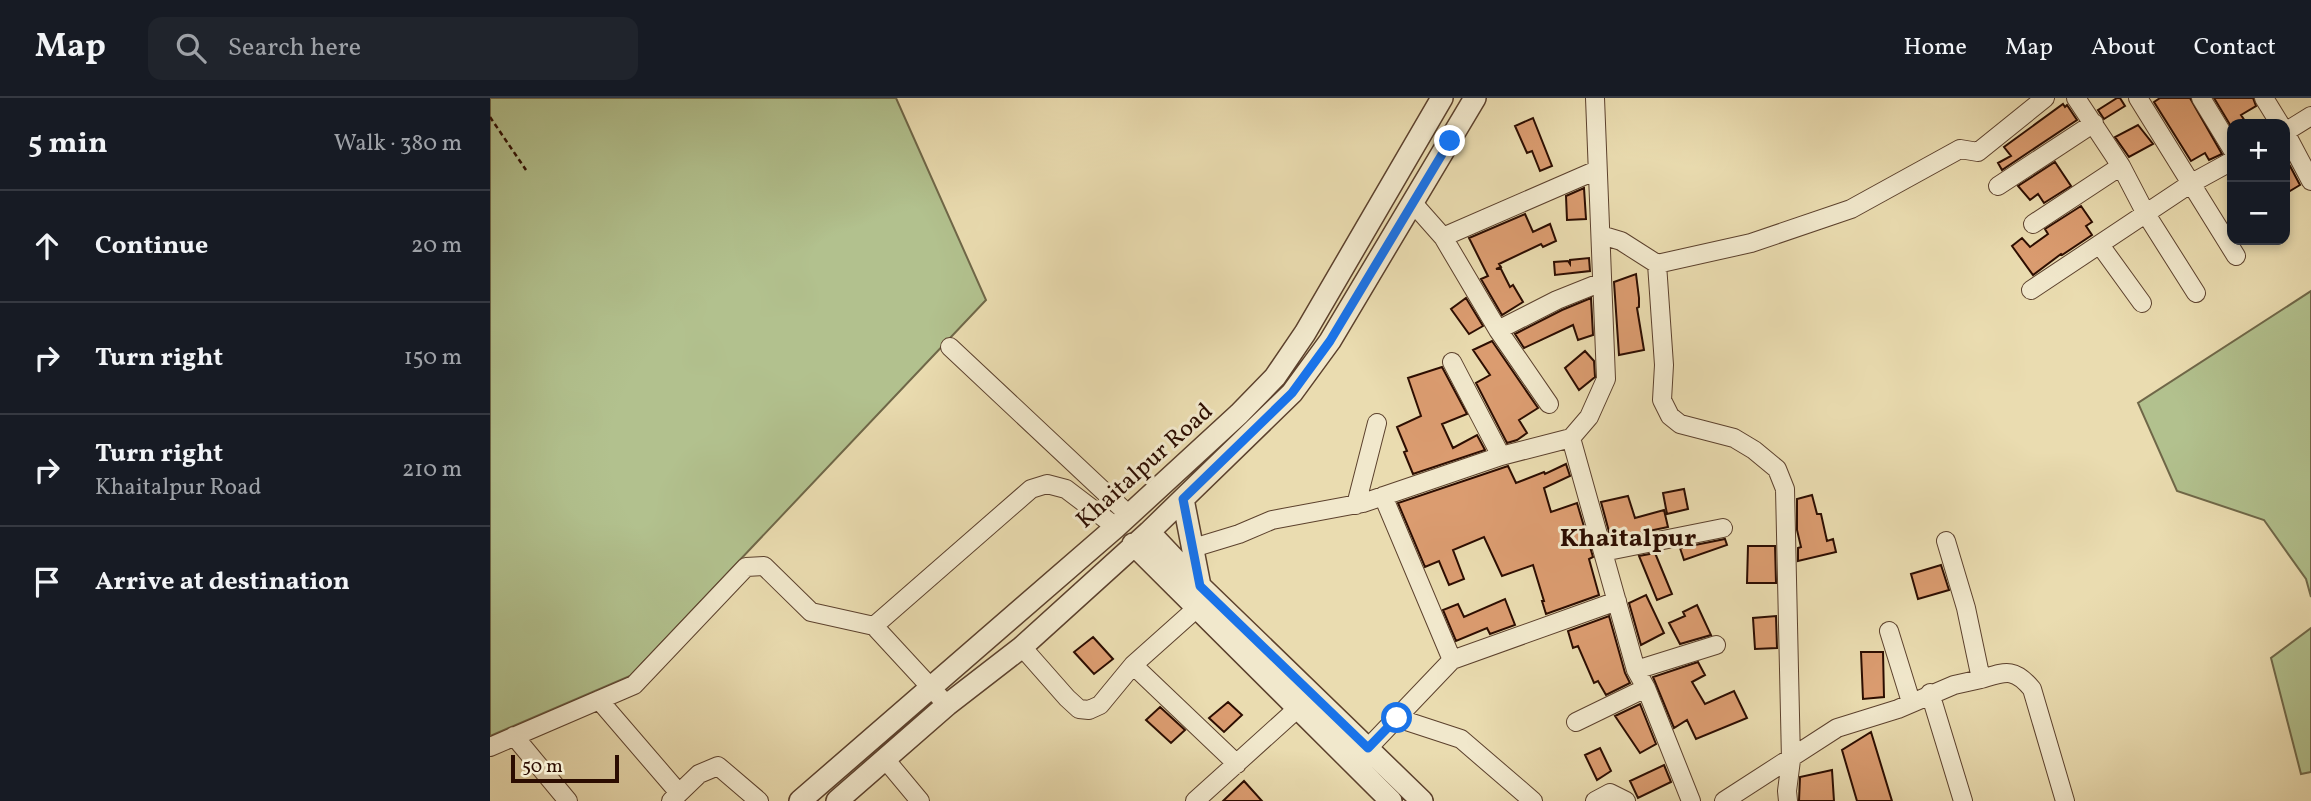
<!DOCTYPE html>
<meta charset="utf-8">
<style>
:root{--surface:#171b24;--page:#20242c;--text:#f1f3f6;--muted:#9ea1a6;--line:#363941}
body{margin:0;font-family:Vollkorn,serif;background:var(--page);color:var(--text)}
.controls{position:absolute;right:21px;top:21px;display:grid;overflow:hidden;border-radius:14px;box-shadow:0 4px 10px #0003}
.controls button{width:63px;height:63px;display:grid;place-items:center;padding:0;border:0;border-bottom:2px solid var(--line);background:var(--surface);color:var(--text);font:35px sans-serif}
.scale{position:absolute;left:21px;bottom:18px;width:108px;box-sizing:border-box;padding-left:7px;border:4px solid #2c0d01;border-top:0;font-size:19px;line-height:24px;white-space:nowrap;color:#2c0d01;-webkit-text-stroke:5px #f1e8cc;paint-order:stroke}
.stop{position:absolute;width:21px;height:21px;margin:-16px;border:5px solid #1a73e8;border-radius:50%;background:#fff}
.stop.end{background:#1a73e8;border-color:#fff;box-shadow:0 2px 7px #0008}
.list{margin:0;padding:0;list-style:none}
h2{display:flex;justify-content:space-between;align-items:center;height:91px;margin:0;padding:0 28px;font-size:30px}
h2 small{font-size:23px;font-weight:400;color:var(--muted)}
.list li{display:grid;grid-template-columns:46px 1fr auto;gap:21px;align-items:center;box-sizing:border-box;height:112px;padding:0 28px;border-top:2px solid var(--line)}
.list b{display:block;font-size:26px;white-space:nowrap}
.list p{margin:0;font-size:23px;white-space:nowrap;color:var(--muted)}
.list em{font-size:23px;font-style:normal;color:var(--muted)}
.icon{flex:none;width:38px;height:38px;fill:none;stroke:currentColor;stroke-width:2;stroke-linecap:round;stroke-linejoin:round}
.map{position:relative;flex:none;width:1821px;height:703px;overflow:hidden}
header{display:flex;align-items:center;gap:42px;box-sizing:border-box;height:98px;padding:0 35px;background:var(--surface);border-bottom:2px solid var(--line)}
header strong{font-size:33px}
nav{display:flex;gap:38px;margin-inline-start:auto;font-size:24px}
.search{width:490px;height:63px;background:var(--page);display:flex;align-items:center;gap:18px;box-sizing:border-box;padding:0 24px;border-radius:14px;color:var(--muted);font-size:26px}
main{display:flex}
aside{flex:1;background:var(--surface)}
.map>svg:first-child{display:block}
</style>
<header>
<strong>Map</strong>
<div class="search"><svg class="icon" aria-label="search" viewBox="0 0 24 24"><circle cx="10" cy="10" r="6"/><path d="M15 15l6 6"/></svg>Search here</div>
<nav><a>Home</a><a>Map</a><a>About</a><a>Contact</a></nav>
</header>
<main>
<aside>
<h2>5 min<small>Walk · 380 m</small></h2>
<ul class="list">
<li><svg class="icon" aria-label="ahead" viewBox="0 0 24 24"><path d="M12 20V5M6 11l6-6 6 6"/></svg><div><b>Continue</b></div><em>20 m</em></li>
<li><svg class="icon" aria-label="right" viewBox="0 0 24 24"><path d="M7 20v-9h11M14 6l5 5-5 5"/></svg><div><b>Turn right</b></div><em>150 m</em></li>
<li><svg class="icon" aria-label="right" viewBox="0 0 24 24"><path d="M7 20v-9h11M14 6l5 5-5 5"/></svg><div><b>Turn right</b><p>Khaitalpur Road</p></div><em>210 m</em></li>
<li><svg class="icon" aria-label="arrive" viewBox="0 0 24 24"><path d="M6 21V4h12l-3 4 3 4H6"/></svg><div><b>Arrive at destination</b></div></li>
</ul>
</aside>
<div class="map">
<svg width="1821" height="703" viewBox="0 0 1821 703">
<rect width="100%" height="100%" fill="#eadcb0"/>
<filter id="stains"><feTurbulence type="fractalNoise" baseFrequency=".00286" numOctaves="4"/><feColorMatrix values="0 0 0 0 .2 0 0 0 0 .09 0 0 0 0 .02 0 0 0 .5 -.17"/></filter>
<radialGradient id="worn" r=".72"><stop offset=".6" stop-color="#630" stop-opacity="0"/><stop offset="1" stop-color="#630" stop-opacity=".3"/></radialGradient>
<!-- green -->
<path fill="#b2c18e" stroke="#6f6748" stroke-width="2" d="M0,0H406L496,202L140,578L0,638Z
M1821,193V499L1816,481L1774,422L1687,393L1648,305Z
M1821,530V674L1811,676L1781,560Z"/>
<!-- building -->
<path fill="#db9c70" stroke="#2c0d01" stroke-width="2" d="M1627,0H1630L1635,8L1614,21L1608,12Z
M1670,0H1700L1732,56L1719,62L1715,55L1701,63L1664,4Z
M1724,0H1763L1766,8L1751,17L1757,26H1742V30Z
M1573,6L1575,9L1577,7L1587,22L1512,72L1508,65L1521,58L1514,49Z
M1043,20L1062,68L1050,73L1042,53L1037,55L1025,28Z
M1648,27L1663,46L1639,59L1625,39Z
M1565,64L1581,88L1554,105L1548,96L1540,102L1528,88Z
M1800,68L1810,87L1795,96V72Z
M1094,90L1096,121L1077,122L1076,98Z
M1591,108L1602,124L1596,128L1602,137L1572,157L1571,156L1543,177L1522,148L1532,140L1540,149L1558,136L1555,131Z
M1035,116L1043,134L1060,126L1066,143L1053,149L1051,146L1009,166L1011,169L1006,171H1011L1020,189L1023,187L1033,204L1012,217L991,181L998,178L979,140Z
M1099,160L1100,173L1065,177L1064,164L1078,163L1080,166V162Z
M1146,176L1149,200V209L1147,210L1154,252L1129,257L1124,184Z
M976,200L993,228L979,236L961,211Z
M1101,200L1103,237L1088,242L1083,227L1034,250L1025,236L1072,212Z
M1002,243L1048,310L1029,322L1037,335L1027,342L1017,345L986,285L1000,277L983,252Z
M1095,253L1104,263L1105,279L1089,292L1075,270Z
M952,269L977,316L952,326L963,350L987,337L995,352L923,376L914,354L917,353L907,329L931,318L918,280Z
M1076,366L1080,378L1054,390L1061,414L1087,405L1103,459L1099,461L1109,497L1056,516L1052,503H1054L1043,467L1012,478L994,439L963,452L974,481L959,487L949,463L935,469L908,405L1018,368L1026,385L1054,374L1055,376Z
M1194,391L1198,411L1177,416L1173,395Z
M1322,397L1327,416H1331L1337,443L1343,441L1346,454L1308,463V450L1311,449L1307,432V401Z
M1138,398L1145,420L1174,412L1178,429L1121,441L1111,404Z
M1235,441L1237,447L1194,462L1190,450Z
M1258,448H1285L1286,485H1257Z
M1165,455L1182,496L1167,502L1149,458Z
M1451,467L1459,492L1428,501L1421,476Z
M1156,497L1174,535L1151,547L1139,505Z
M1015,501L1025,527L1000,536L997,530L966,543L953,512L968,506L974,519Z
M1207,507L1221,537L1190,546L1179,525L1195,518L1193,514Z
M1119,518L1135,575L1140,585L1116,597L1108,583L1104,585L1088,548L1083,550L1078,533Z
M1286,518L1287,550L1265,551L1263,520Z
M603,539L623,561L604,576L584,554Z
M1371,554H1393L1394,599L1373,601Z
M1208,564L1215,577L1202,584L1215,606L1244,593L1257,620L1206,641L1197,622L1184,630L1163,579Z
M738,604L752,617L734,634L719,620Z
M1150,606L1166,646L1150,655L1125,618Z
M670,609L695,632L681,645L656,622Z
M1381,634L1402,703H1367L1352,652Z
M1110,650L1121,673L1107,682L1095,657Z
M1174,667L1181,684L1148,700L1140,683Z
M1342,672L1344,703H1309L1310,679Z
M754,683L772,703H733Z"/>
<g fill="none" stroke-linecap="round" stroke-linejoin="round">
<!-- minor casing -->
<g stroke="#5c412d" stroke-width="20">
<path id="minor" d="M1105,0L1116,281L1099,319L1081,340L1146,572L1156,590L1201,703
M1586,0L1631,68L1656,116L1706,195
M1648,0L1746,158
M1711,0L1742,51
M1774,0L1790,26
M1795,34L1821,83
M1795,34L1821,18
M1508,88L1604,25
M922,104L953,139L1008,232L1059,306
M1543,126L1631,68
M1111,137L1131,143L1167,166L1261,145L1361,111L1470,51L1488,54L1555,0
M953,139L1107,72
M1610,147L1652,205
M1167,166L1174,267L1172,302L1180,318L1190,326L1244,340L1264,352L1287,371L1295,391L1301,662L1297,693L1298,703
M1541,192L1700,86L1742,63
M1008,232L1067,202L1112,184
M460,249L638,416
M962,264L1011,358
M893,398L962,562
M866,407L887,325
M703,450L749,436L782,422L873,405L1011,358L1081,340
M1113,454L1233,430
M384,528L541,391L557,386L576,391L626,429
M1399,533L1421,604
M532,549L577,600L589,611L599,612L610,607L643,567L708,509
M643,567L747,666
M1146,572L1226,547
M1491,581C1515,574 1524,569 1542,591L1575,703
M1440,595L1473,703
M109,602L189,695
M907,620L971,641L1043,703
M1086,624L1156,590
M24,638L78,703
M0,649L144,587L256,469L274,468L321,514L384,528L457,607
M878,650L962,562L1127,503
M395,661L430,703
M181,703L209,676L228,668L269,703
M705,703L808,610
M1105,703L1120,695L1136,703
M1234,703L1347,630L1408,611L1464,587L1491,581L1476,510L1456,443"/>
</g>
<!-- tertiary casing -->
<g stroke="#5c412d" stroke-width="24">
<path id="tertiary" d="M693,401L710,488
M659,434L710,488L932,703
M643,446L901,703
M310,703L626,429L749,316L785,279L815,235L952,0
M347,703L457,607L532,549L659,434L802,295L840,243L985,0"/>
</g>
<!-- path -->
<path stroke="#2c0d01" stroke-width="2.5" stroke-dasharray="5 3.5" stroke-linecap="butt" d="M0,19L36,72"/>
<!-- minor -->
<use href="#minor" stroke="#f1e8cc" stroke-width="18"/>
<!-- tertiary -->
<use href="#tertiary" stroke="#f1e8cc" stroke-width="21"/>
</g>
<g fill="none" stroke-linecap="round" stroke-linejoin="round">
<!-- route -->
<path stroke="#1a73e8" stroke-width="9" d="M907,620L878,650L710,488L693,401L802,295L840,243L960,43"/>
</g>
<g text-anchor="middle" stroke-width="6" stroke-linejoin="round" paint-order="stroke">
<!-- street labels -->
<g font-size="24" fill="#2c0d01" stroke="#f1e8cc">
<text transform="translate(654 367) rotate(-42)" y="8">Khaitalpur Road</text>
</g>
<!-- neighbourhood labels -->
<g font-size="26" font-weight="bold" fill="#2c0d01" stroke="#f1e8cc">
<text x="1138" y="448">Khaitalpur</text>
</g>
</g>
<rect width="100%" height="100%" filter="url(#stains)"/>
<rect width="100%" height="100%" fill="url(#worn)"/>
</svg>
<div class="controls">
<button>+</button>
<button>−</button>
</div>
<div class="scale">50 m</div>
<div class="stop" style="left:907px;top:620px"></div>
<div class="stop end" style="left:960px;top:43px"></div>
</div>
</main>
